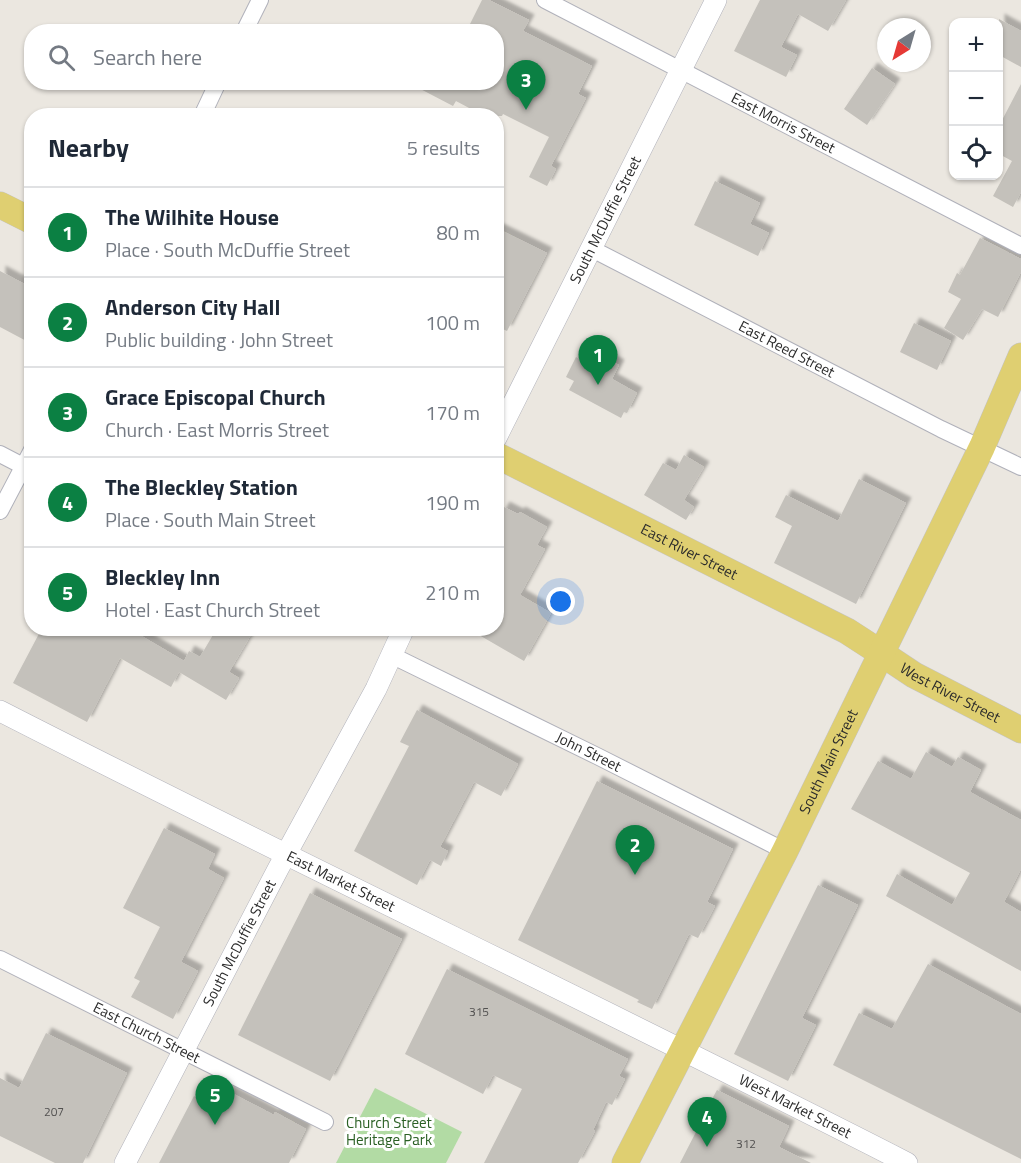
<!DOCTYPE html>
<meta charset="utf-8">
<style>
:root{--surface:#fff;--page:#f6f6f7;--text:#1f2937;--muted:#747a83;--line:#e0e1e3;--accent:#0b8043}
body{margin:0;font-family:"Titillium Web",sans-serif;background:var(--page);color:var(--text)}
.controls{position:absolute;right:18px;top:18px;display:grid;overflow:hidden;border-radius:12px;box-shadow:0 2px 4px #0004}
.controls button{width:54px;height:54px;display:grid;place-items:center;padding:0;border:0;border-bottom:2px solid var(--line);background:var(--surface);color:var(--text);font:30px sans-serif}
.compass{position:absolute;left:877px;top:18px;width:54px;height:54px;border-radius:50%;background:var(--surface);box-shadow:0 2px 4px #0004;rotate:217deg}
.you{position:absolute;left:561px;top:602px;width:21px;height:21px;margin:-15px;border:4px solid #fff;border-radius:50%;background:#1a73e8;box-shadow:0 0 0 9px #1a73e833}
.badge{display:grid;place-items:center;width:39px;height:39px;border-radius:50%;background:var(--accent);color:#fff;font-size:20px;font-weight:700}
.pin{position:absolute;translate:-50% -50px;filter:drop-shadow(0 2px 3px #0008)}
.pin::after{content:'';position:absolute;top:32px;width:21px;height:18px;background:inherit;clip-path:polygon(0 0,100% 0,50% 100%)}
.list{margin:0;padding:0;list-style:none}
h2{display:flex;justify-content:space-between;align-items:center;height:78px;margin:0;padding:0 24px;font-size:26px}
h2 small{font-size:20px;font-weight:400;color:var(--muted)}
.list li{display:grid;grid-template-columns:39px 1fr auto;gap:18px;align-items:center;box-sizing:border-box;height:90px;padding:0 24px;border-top:2px solid var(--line)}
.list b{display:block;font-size:22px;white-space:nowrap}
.list p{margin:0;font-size:20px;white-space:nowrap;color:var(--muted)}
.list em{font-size:20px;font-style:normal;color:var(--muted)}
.icon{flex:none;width:33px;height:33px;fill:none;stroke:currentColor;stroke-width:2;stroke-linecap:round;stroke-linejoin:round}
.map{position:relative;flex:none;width:1021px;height:1163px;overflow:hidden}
.search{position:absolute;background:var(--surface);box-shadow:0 2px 4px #0004;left:24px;top:24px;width:480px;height:66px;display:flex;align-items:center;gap:15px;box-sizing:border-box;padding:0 21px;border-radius:24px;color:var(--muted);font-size:22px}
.panel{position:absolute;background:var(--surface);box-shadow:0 2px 4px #0004;left:24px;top:108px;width:480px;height:528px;border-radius:24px}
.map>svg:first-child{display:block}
</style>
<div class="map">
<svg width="1021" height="1163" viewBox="0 0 1021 1163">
<defs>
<filter id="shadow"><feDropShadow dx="5.5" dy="-5.5" stdDeviation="1.5" flood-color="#0004"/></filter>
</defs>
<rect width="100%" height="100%" fill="#ebe7e0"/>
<!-- green -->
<path fill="#b2dba4" d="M375,1088L462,1132L446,1163H336Z"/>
<!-- building -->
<path fill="#c4c1bb" filter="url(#shadow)" d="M482,0H489L529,20L523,31L592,66L578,94L586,98L551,166L556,169L547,186L529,177L549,137L503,114L502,116H484L456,101L453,106L407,82H496V32H466Z
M760,0H846L828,31L798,14L781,47L797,55L786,77L734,51Z
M999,19L1021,31V67L999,55Z
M872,68L895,84L867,125L844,109Z
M1021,84V192L1013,207L993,196L1012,161L999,154V126Z
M715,181L760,203L750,224L769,233L758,256L694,225Z
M496,228L547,253L507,331L496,326Z
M980,238L1021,259V272L998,317L982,309L963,340L944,328L961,299L948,292L957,273L960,275Z
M0,271L32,288V344L0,327Z
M914,323L951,341L937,370L900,352Z
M590,350L619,365L612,379L637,393L627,413L624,412L621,418L569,390L574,381L566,377L576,357L584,362Z
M684,455L704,467L684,500L694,507L686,520L644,495L663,463L676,470Z
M859,479L906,503L856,604L774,563L792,526L775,517L786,495L838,521Z
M504,507L518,514L520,512L547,527L537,545L545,549L520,595L551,613L524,661L467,628H496V521Z
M42,628H128L184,661L189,651L200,657L217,628H255L229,672L239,678L226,700L179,672L171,687L120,658L87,722L13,683Z
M417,710L518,764L501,796L474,782L440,847L448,851L441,866L430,860L417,885L354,851L409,746L400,742Z
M926,752L952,767L958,757L981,770L970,792L1021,820V869L1004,902L1021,912V971L886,896L897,874L952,905L970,873L851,809L878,761L911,779Z
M597,781L733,849L707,902L715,906L698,938L689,934L652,1009L637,1002L639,1000L518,940Z
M164,828L215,854L208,869L224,878L181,962L198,971L173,1019L131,997L140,981L134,978L160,927L123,908Z
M818,885L858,905L802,1018L816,1025L788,1081L734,1054Z
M310,893L402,939L330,1081L238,1035Z
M928,964L1021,1014V1159L833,1065L859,1013L892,1029Z
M447,969L628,1059L619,1076L625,1079L612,1105L606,1102L593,1130L595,1131L578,1163H484L522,1089L493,1075L483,1094L405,1054Z
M46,1033L127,1073L83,1163H55L0,1136V1078L19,1088Z
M226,1090L274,1115L275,1112L306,1129L289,1163H159L194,1096L217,1107Z
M717,1090L789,1126L779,1147L811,1163H680L696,1132L692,1130L703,1108L706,1110Z"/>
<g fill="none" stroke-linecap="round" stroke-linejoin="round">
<!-- minor casing -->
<g stroke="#b0b1ba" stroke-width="18">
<g id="minor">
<path id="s1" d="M545,0L1021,246"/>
<path d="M244,32L260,0"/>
<path d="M202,116L218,82"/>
<path id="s2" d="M592,249L941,429L1021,467"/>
<path d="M0,454L23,466"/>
<path d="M0,511L32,450"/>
<path id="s3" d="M391,655L597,756L785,851"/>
<path id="s4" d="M0,959L325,1122"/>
</g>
</g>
<!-- tertiary casing -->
<g stroke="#b0b1ba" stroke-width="22">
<g id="tertiary">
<path id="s5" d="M496,438L716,0"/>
<path id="s6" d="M0,711C301,865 606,1009 907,1163"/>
<path id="s7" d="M125,1163L278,869L376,689L404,628"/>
</g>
</g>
<!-- primary casing -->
<g stroke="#c4c4c4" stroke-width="27">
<g id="primary">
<path d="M0,205L32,221"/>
<path id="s8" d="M496,455L847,631L881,653L914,675L1021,730"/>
<path id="s9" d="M625,1163L785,851L982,447L1021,356"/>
</g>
</g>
<!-- minor -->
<use href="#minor" stroke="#fff" stroke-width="16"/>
<!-- tertiary -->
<use href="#tertiary" stroke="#fff" stroke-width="21"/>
<!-- primary -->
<use href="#primary" stroke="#dfcf71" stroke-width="26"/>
</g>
<g text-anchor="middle" stroke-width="6" stroke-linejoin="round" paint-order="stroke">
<!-- number labels -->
<g font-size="12" fill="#525150">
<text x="479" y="1016">315</text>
<text x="54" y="1116">207</text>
<text x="746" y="1148">312</text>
</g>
<!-- street labels -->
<g font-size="15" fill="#2c2c2c" stroke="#fff">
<text dy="5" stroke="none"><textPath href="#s1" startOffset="268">East Morris Street</textPath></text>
<text dy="5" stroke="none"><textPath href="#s5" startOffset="244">South McDuffie Street</textPath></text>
<text dy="5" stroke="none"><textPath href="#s2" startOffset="219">East Reed Street</textPath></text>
<text dy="5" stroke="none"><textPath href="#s8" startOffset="216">East River Street</textPath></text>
<text dy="5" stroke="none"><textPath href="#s8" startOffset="513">West River Street</textPath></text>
<text dy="5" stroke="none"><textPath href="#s3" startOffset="220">John Street</textPath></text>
<text dy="5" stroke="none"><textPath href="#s9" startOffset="450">South Main Street</textPath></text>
<text dy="5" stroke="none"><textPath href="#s6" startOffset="381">East Market Street</textPath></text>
<text dy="5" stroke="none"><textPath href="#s7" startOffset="248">South McDuffie Street</textPath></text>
<text dy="5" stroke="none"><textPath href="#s4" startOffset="164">East Church Street</textPath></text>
<text dy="5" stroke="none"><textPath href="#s6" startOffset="888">West Market Street</textPath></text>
</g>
<!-- park labels -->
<g font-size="15" fill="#2b6024" stroke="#fff">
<text x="389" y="1128">Church Street<tspan x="389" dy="17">Heritage Park</tspan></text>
</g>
</g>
</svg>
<div class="controls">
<button>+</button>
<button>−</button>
<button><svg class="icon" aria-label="locate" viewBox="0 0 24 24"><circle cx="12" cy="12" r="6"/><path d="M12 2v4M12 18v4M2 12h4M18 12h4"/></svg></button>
</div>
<svg class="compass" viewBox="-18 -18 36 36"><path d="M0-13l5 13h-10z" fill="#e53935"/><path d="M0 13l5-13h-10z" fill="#747a83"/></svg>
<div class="you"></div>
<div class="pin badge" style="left:598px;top:385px">1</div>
<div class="pin badge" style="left:635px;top:875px">2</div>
<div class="pin badge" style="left:526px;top:110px">3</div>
<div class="pin badge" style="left:707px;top:1147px">4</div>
<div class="pin badge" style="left:215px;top:1125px">5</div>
<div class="search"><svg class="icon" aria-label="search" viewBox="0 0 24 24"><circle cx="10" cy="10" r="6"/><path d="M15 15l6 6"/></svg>Search here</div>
<section class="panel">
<h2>Nearby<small>5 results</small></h2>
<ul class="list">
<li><span class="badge">1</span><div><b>The Wilhite House</b><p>Place · South McDuffie Street</p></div><em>80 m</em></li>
<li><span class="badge">2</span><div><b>Anderson City Hall</b><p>Public building · John Street</p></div><em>100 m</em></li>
<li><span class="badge">3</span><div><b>Grace Episcopal Church</b><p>Church · East Morris Street</p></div><em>170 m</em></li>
<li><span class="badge">4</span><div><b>The Bleckley Station</b><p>Place · South Main Street</p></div><em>190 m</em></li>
<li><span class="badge">5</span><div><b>Bleckley Inn</b><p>Hotel · East Church Street</p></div><em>210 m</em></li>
</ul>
</section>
</div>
